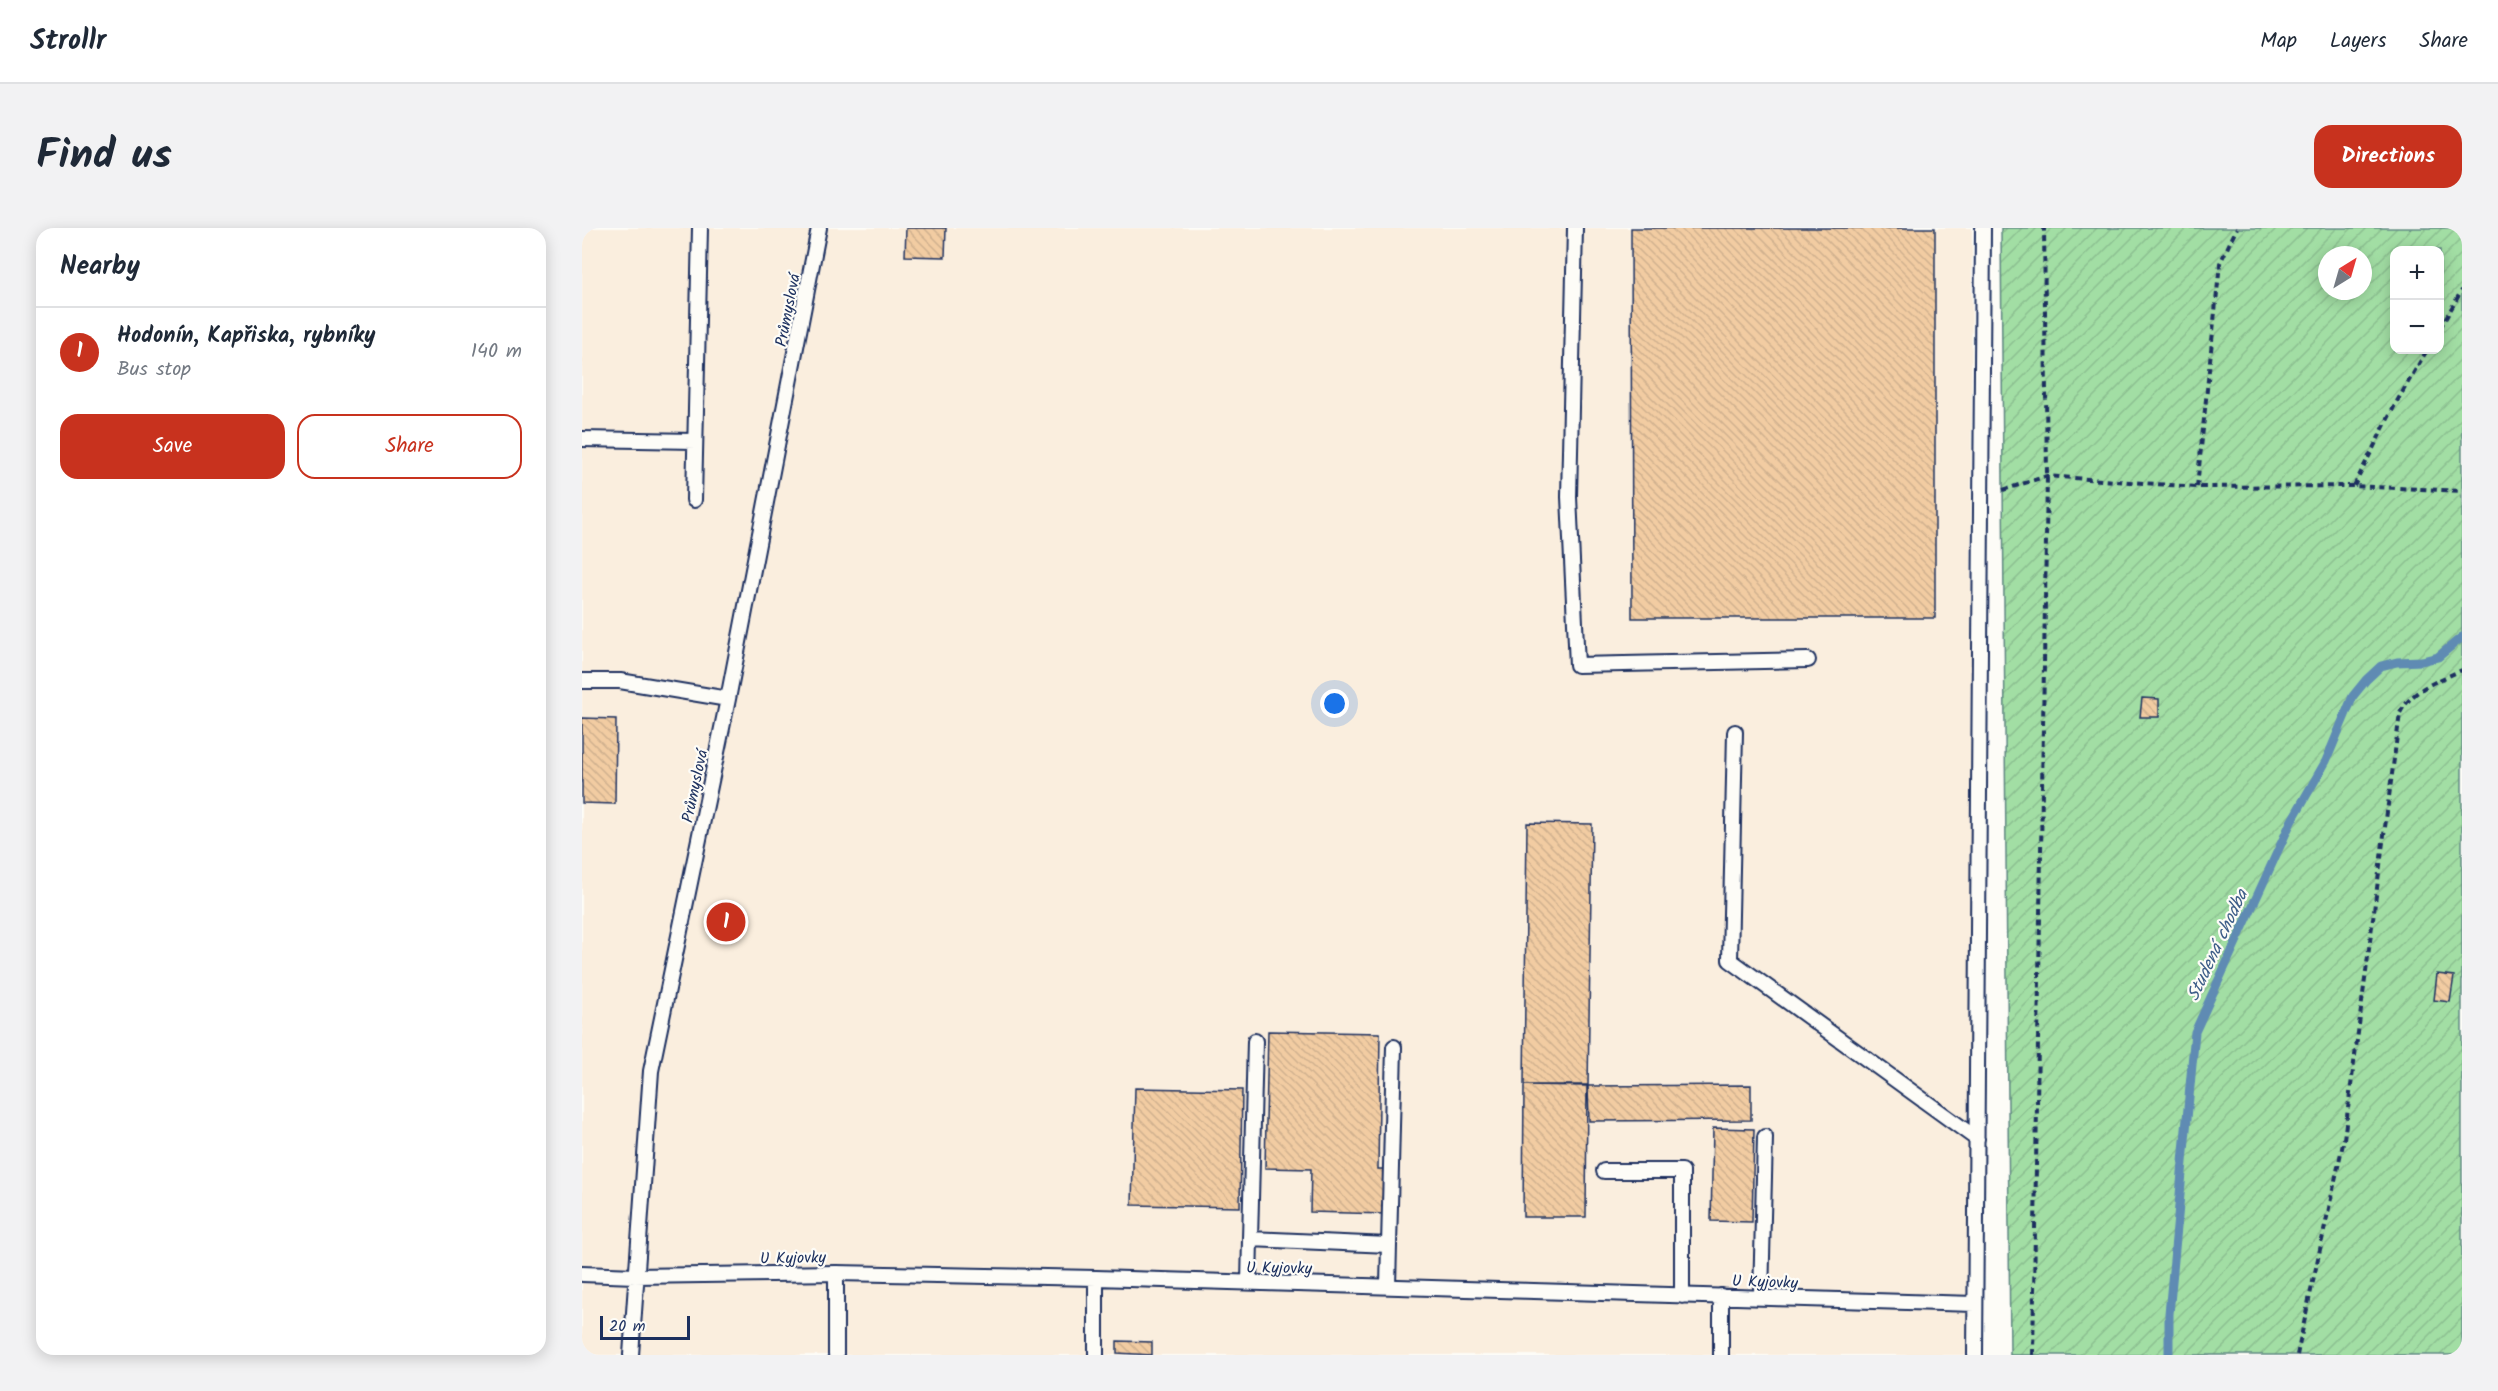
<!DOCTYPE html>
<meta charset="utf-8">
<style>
:root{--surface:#fff;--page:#f2f2f3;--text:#1f2937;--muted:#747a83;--line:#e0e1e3;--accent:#c8321e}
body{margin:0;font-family:Kalam,sans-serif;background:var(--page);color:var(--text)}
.controls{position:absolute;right:18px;top:18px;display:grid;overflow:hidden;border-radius:12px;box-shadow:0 3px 15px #0003}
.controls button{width:54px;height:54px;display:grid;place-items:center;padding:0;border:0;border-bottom:2px solid var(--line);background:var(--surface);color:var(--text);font:30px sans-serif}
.compass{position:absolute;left:1736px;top:18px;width:54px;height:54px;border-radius:50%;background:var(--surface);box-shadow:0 3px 15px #0003;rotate:37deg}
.scale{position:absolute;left:18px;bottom:15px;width:90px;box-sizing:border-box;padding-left:6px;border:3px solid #1b2f5e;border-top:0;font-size:16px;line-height:21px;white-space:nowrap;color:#1b2f5e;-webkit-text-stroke:4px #fdfcf7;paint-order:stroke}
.you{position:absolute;left:753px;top:476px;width:21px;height:21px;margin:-15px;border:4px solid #fff;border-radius:50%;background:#1a73e8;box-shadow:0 0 0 9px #1a73e833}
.badge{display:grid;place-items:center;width:39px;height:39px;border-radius:50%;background:var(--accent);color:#fff;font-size:20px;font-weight:700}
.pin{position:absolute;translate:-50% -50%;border:3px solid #fff;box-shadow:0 2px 6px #0006}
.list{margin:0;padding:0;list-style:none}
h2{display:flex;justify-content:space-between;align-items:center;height:78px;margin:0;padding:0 24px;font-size:26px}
h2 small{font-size:20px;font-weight:400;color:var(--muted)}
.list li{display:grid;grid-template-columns:39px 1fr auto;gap:18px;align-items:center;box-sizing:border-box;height:90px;padding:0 24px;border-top:2px solid var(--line)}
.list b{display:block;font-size:22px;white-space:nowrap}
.list p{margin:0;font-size:20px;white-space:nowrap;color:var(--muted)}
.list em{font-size:20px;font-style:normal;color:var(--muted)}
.actions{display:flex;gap:12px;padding:18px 24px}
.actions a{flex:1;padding:14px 0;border:2px solid var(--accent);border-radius:18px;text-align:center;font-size:21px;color:var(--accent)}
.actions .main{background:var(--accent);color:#fff}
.map{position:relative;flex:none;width:1880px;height:1127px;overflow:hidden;border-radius:18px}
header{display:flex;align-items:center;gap:36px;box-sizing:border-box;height:84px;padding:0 30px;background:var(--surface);border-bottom:2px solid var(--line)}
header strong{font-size:28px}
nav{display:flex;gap:33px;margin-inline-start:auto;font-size:21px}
.intro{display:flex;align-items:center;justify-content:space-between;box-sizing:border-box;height:144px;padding:0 36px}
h1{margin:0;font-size:42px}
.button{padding:15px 27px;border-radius:18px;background:var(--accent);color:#fff;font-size:21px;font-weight:700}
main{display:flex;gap:36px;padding:0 36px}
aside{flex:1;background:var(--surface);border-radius:18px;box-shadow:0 3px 15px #0003}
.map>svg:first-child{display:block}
</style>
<header>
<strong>Strollr</strong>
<nav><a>Map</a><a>Layers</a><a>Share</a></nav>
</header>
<div class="intro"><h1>Find us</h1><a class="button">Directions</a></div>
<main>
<aside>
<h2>Nearby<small></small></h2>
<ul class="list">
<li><span class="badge">1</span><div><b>Hodonín, Kapřiska, rybníky</b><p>Bus stop</p></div><em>140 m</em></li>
</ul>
<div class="actions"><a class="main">Save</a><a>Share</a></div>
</aside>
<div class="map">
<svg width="1880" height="1127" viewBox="0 0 1880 1127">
<defs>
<pattern id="garden-furrows" width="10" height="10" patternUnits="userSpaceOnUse" patternTransform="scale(1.5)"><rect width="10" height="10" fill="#a2dea4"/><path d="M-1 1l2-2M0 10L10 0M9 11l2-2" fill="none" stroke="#8bbf90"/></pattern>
<pattern id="building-back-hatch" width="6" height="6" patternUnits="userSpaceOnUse" patternTransform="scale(1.5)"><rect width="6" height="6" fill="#f2cca2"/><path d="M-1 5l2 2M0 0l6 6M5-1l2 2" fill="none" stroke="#cfb08e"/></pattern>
</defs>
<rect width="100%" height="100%" fill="#fdfcf7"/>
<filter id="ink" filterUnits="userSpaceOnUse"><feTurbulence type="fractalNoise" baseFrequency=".0167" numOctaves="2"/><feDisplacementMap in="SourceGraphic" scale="12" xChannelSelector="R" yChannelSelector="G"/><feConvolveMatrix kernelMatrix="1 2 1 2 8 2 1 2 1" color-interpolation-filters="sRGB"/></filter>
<g filter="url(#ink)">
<!-- built -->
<path fill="#faeede" d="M0,0H1390L1387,1127H0Z"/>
<!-- garden -->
<path fill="url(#garden-furrows)" stroke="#5e8681" stroke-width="1.5" fill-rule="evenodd" d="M1419,0H1880V1127H1428ZM1812,22H1858V122H1812ZM1745,27H1781V63H1745Z"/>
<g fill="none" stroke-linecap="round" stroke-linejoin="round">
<!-- stream -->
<path stroke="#5e8bb3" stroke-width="9" d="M1587,1127V1086L1613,804L1709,594L1744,533L1771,468L1784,452L1799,438L1815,434L1840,433L1856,429L1880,409"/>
</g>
<!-- building -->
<path fill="url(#building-back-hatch)" stroke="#1b2f5e" stroke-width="1.5" d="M324,0H364L363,29L323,28Z
M1049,0H1353V390H1050Z
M1560,470L1577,471V489H1558Z
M0,490L34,491L33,576L0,575Z
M945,595L1010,596L1006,858L942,857Z
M1855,746L1872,748L1868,774L1852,772Z
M686,803L798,805L796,941H805L804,986L728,984L729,941L683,940Z
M942,857H1005L1004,989H941Z
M1169,857V892L1007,893L1006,858Z
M553,860L660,862L658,979L550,977Z
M1131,900L1172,901L1170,994L1129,993Z
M535,1113L570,1114V1127L535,1125Z"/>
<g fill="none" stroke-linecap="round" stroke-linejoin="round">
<!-- lane casing -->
<g stroke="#1b2f5e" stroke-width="18">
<path id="lane" d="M993,0L987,269L995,437L1226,432
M0,211L113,213
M112,272L118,0
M0,453H38L146,471
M1153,504L1148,732L1395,911
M673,813L668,1011L807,1017L812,819
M1022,943H1100V1068
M0,1046L53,1048L254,1045L514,1050L1393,1076
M667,1055L668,1011
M806,1058L807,1017
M1179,1069L1183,909
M49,1127L69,843L146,471L237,0
M254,1127V1045
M514,1127V1050
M1139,1127V1068
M1393,1127L1401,0"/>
</g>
<!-- path -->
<path stroke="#1b2f5e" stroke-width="4" stroke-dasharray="6 4.5" stroke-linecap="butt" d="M1858,100L1880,62
M1772,258L1814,175L1845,122
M1615,259L1638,35L1655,0
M1421,262L1465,248L1615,259L1772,258L1880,263
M1451,1127L1465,248L1462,0
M1715,1127L1762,911L1818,485C1831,460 1856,453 1880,442"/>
<!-- lane -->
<use href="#lane" stroke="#fdfcf7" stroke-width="14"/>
</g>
</g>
<g text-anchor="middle" stroke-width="4.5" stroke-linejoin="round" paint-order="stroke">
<!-- street labels -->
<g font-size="16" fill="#1b2f5e" stroke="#fdfcf7">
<text transform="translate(205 82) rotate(-79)" y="6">Průmyslová</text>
<text transform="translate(112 558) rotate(-78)" y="6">Průmyslová</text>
<text transform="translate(211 1029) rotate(-1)" y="6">U Kyjovky</text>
<text transform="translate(697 1039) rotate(1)" y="6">U Kyjovky</text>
<text transform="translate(1183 1053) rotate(2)" y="6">U Kyjovky</text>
</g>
<!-- water labels -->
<g font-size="18" font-style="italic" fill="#3d5d88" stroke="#fdfcf7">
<text transform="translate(1635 717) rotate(-65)" y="6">Studená chodba</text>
</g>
</g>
</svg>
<div class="controls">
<button>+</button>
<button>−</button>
</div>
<svg class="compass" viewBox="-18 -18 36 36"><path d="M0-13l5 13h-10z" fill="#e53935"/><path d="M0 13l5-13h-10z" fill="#747a83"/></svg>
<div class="scale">20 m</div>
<div class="you"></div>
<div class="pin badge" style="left:144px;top:694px">1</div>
</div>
</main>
